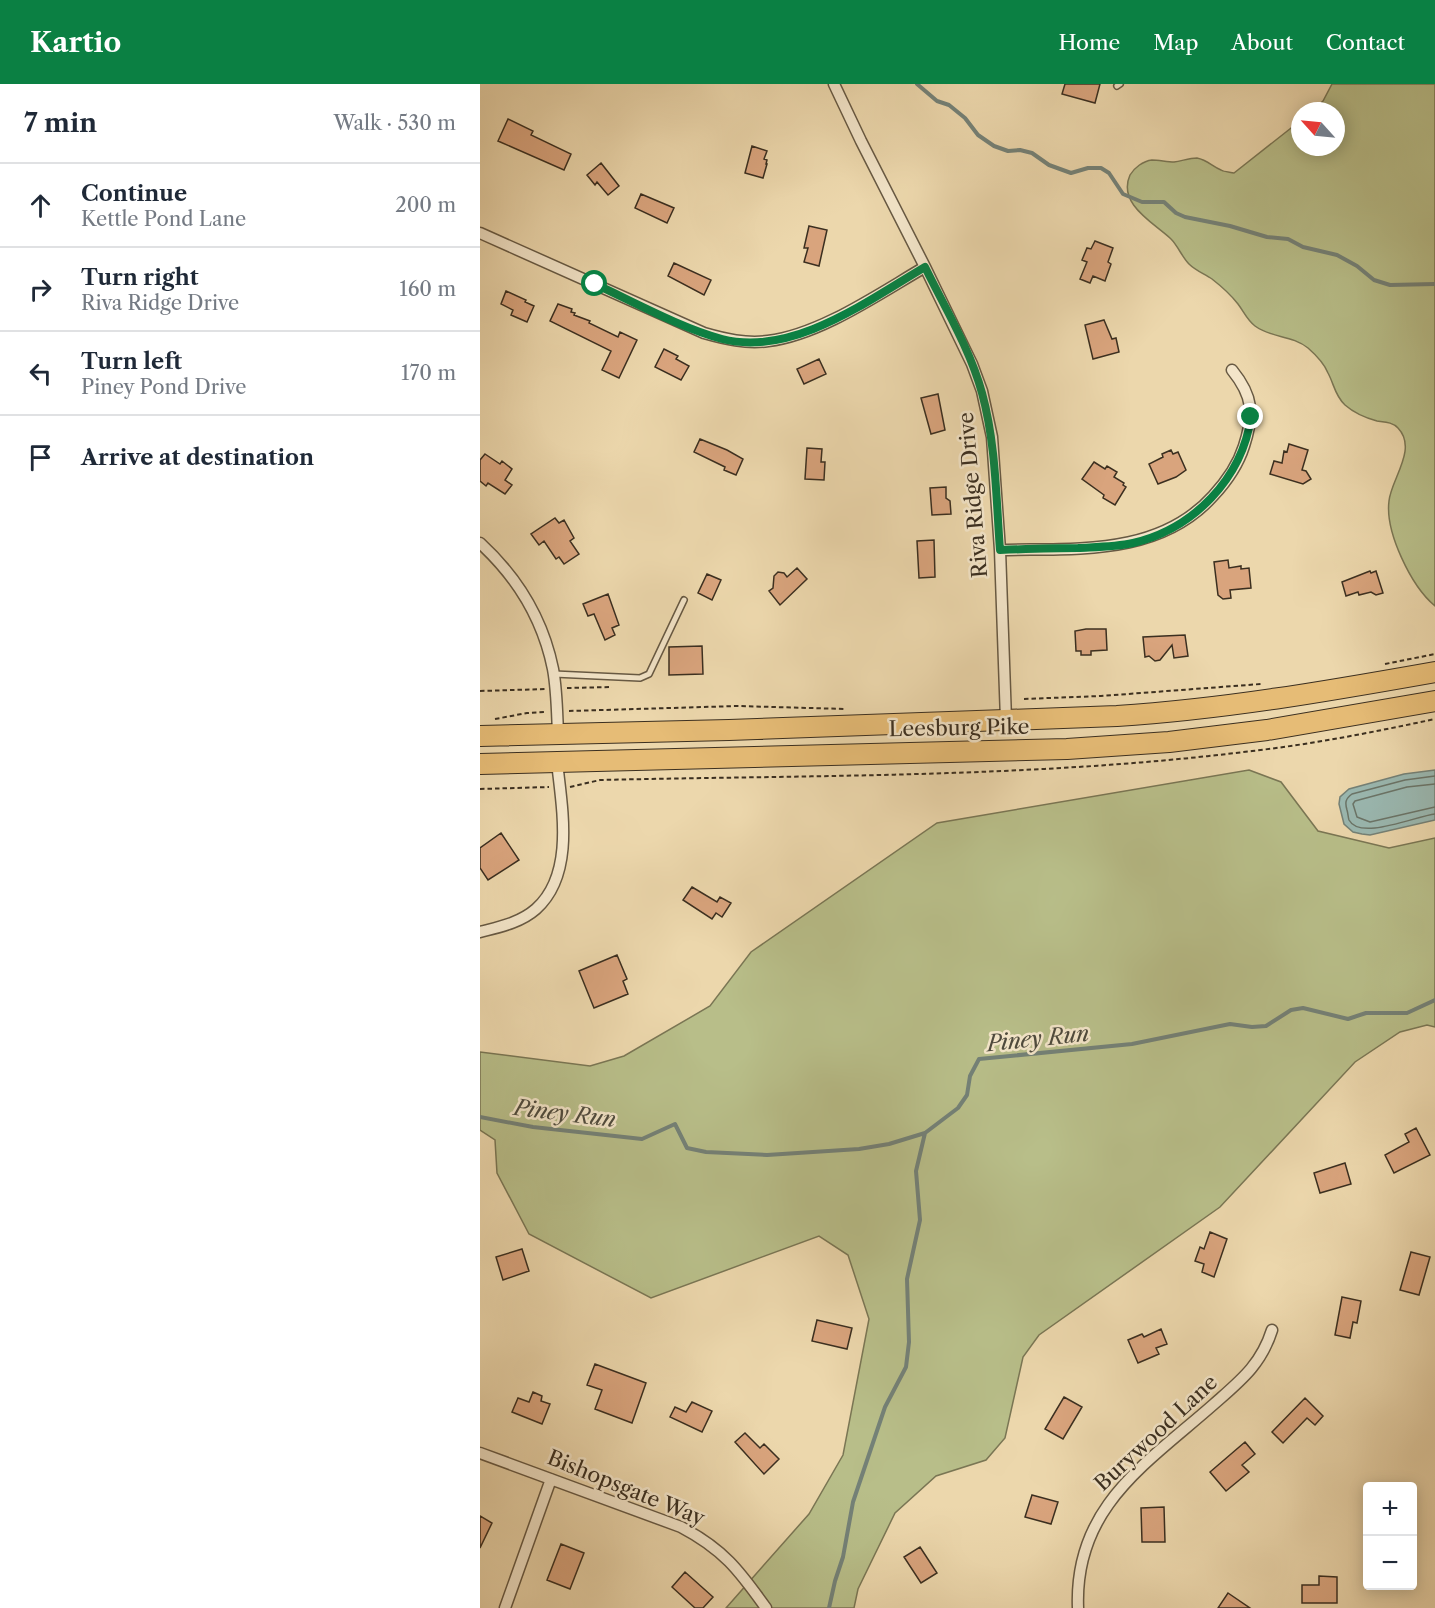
<!DOCTYPE html>
<meta charset="utf-8">
<style>
:root{--surface:#fff;--page:#f2f2f3;--text:#1f2937;--muted:#747a83;--line:#e0e1e3;--accent:#0b8043}
body{margin:0;font-family:"Libre Caslon Text",serif;background:var(--page);color:var(--text)}
.controls{position:absolute;right:18px;bottom:18px;display:grid;overflow:hidden;border-radius:6px;box-shadow:0 3px 15px #0003}
.controls button{width:54px;height:54px;display:grid;place-items:center;padding:0;border:0;border-bottom:2px solid var(--line);background:var(--surface);color:var(--text);font:30px sans-serif}
.compass{position:absolute;left:811px;top:18px;width:54px;height:54px;border-radius:50%;background:var(--surface);box-shadow:0 3px 15px #0003;rotate:297deg}
.stop{position:absolute;width:18px;height:18px;margin:-14px;border:4px solid #0b8043;border-radius:50%;background:#fff}
.stop.end{background:#0b8043;border-color:#fff;box-shadow:0 2px 6px #0008}
.list{margin:0;padding:0;list-style:none}
h2{display:flex;justify-content:space-between;align-items:center;height:78px;margin:0;padding:0 24px;font-size:26px}
h2 small{font-size:20px;font-weight:400;color:var(--muted)}
.list li{display:grid;grid-template-columns:39px 1fr auto;gap:18px;align-items:center;box-sizing:border-box;height:84px;padding:0 24px;border-top:2px solid var(--line)}
.list b{display:block;font-size:22px;white-space:nowrap}
.list p{margin:0;font-size:20px;white-space:nowrap;color:var(--muted)}
.list em{font-size:20px;font-style:normal;color:var(--muted)}
.icon{flex:none;width:33px;height:33px;fill:none;stroke:currentColor;stroke-width:2;stroke-linecap:round;stroke-linejoin:round}
.map{position:relative;flex:none;width:955px;height:1524px;overflow:hidden}
header{display:flex;align-items:center;gap:36px;box-sizing:border-box;height:84px;padding:0 30px;background:var(--accent);color:#fff}
header strong{font-size:28px}
nav{display:flex;gap:33px;margin-inline-start:auto;font-size:21px}
main{display:flex}
aside{flex:1;background:var(--surface)}
.map>svg:first-child{display:block}
</style>
<header>
<strong>Kartio</strong>
<nav><a>Home</a><a>Map</a><a>About</a><a>Contact</a></nav>
</header>
<main>
<aside>
<h2>7 min<small>Walk · 530 m</small></h2>
<ul class="list">
<li><svg class="icon" aria-label="ahead" viewBox="0 0 24 24"><path d="M12 20V5M6 11l6-6 6 6"/></svg><div><b>Continue</b><p>Kettle Pond Lane</p></div><em>200 m</em></li>
<li><svg class="icon" aria-label="right" viewBox="0 0 24 24"><path d="M7 20v-9h11M14 6l5 5-5 5"/></svg><div><b>Turn right</b><p>Riva Ridge Drive</p></div><em>160 m</em></li>
<li><svg class="icon" aria-label="left" viewBox="0 0 24 24"><path d="M17 20v-9H6M10 6l-5 5 5 5"/></svg><div><b>Turn left</b><p>Piney Pond Drive</p></div><em>170 m</em></li>
<li><svg class="icon" aria-label="arrive" viewBox="0 0 24 24"><path d="M6 21V4h12l-3 4 3 4H6"/></svg><div><b>Arrive at destination</b></div></li>
</ul>
</aside>
<div class="map">
<svg width="955" height="1524" viewBox="0 0 955 1524">
<rect width="100%" height="100%" fill="#ecd7ac"/>
<filter id="stains"><feTurbulence type="fractalNoise" baseFrequency=".00333" numOctaves="4"/><feColorMatrix values="0 0 0 0 .2 0 0 0 0 .09 0 0 0 0 .02 0 0 0 .5 -.17"/></filter>
<radialGradient id="worn" r=".72"><stop offset=".6" stop-color="#630" stop-opacity="0"/><stop offset="1" stop-color="#630" stop-opacity=".3"/></radialGradient>
<!-- green -->
<path fill="#b8be89" stroke="#7a7654" stroke-width="1.5" d="M852,0H955V522C931,502 905,448 909,417C911,395 938,365 918,344C913,338 904,338 897,337C886,334 873,328 865,321C855,312 854,300 848,289C844,279 836,271 828,264C812,251 791,254 775,242C767,236 764,228 758,220C751,211 741,202 732,195C725,190 716,187 709,180C702,173 698,162 691,155C674,139 637,120 650,91C654,84 663,77 672,76C679,76 687,78 694,78C702,77 709,74 717,74C727,76 732,82 741,86C744,88 750,88 754,89L820,37V63H856V27H831L843,17Z
M769,686L801,698L838,747L909,764L955,754V943L947,941L920,948L875,978L740,1123L559,1251L543,1273L525,1354L506,1376L456,1392L415,1429L378,1505L374,1524H246L329,1430L363,1371L389,1235L368,1171L339,1152L171,1214L49,1150L17,1089L15,1056L0,1046V968L110,982L144,972L230,922L271,868L457,739Z"/>
<!-- water -->
<path fill="#9ab8b1" stroke="#748177" stroke-width="1.5" d="M955,686V736L890,751L882,750L873,748L864,740L859,720L860,713L869,705L924,690Z"/>
<g fill="none" stroke-linecap="round" stroke-linejoin="round">
<!-- shore -->
<path stroke="#6a7468" stroke-width="1.5" d="M955,692L925,696L872,710C865,715 865,719 867,726C868,729 868,733 869,736C880,757 936,732 955,730
M955,700L927,703L875,717L873,720L877,733L890,738L955,723"/>
<!-- stream -->
<path stroke="#748177" stroke-width="4" d="M437,0L457,17L469,21L485,34L498,51L514,62L528,67L540,66L552,69L569,81L591,89L608,84H621L629,89L643,110L662,118H684L696,129L705,133L750,142L787,153L808,155L823,163L857,171L877,182L894,196L910,201L955,200
M0,1033L53,1043L162,1055L195,1040L207,1064L226,1068L287,1071L379,1065L409,1060L445,1049L478,1024L487,1011L490,992L499,975L652,960L750,940L772,943L786,942L811,926L823,924L868,935L886,929H927L955,916
M349,1524L355,1497L363,1473L373,1418L405,1323L426,1283L429,1258L427,1195L440,1136L436,1087L445,1049"/>
</g>
<!-- building -->
<path fill="#d9a47d" stroke="#3b2f20" stroke-width="1.5" d="M585,0H620L615,19L582,10Z
M28,35L53,47L51,51L91,70L84,86L18,57Z
M272,62L287,67L284,75L287,76L286,80H287L283,94L265,89Z
M121,79L139,102L128,111L117,98L115,101L107,91Z
M161,110L194,124L187,139L155,124Z
M329,142L347,146L339,182L324,178L328,164H324Z
M615,157L633,164L628,178L631,180L625,197L613,192L610,199L600,195L607,178L602,176L607,164L611,165Z
M194,179L231,196L224,211L188,192Z
M26,207L46,216L45,218L54,222L47,238L31,231L33,226L21,220Z
M78,220L92,225L91,228L95,229L94,231L110,237L109,239L138,253L140,248L157,256L139,294L122,286L131,267L70,237Z
M624,236L632,255L636,254L639,268L613,275L605,241Z
M184,265L198,272L196,275L209,282L201,296L175,283Z
M339,275L346,290L324,300L317,285Z
M458,310L465,346L451,350L441,314Z
M220,355L247,366L263,375L256,391L244,386L245,383L214,368Z
M809,360L828,366L822,386L826,387L831,395L823,400L790,390L794,377L802,379L804,367L807,368Z
M327,364L342,365L341,378H345L344,396L325,395Z
M691,366L693,370L698,368L706,386L696,393L678,400L669,380L683,373L682,370Z
M5,370L20,380L22,377L32,385L25,396L32,401L25,410L8,399L6,402L0,397V376Z
M614,378L625,385L627,382L637,388L634,393L644,399L643,401L646,403L635,421L623,414L624,411L602,395Z
M466,403V414L470,417L471,430L452,431L450,404Z
M75,434L79,439L84,436L94,454L90,457L99,470L84,480L79,473L76,475L64,457L59,461L51,450Z
M454,456L455,493L439,494L437,457Z
M748,476L749,484L761,482V485L769,484L771,504L750,506L751,514L743,515L738,511L734,478Z
M317,484L327,495L300,521L289,507L293,504L294,492L298,488L304,489L307,493Z
M890,487L891,489L896,487L903,509L896,511L891,508L879,511L878,508L866,512L862,498Z
M227,490L241,496L232,516L218,509Z
M128,510L139,541L132,544L135,551L125,556L114,530L108,532L103,520Z
M606,545H626L627,566L611,567V571H601V567H596L595,547Z
M705,551L708,572L694,574L692,561L680,576L675,577L669,572L665,573L663,553Z
M222,562L223,590L189,591V563Z
M21,749L39,776L8,796L0,784V764Z
M212,803L237,818L240,813L251,819L242,833L236,829L232,835L203,816Z
M137,871L147,895L143,897L148,910L114,924L99,887Z
M936,1044L950,1071L914,1089L905,1071L929,1058L925,1050Z
M865,1079L871,1100L840,1109L834,1089Z
M730,1148L747,1155L734,1193L722,1188L724,1180L715,1177L720,1163L724,1165Z
M42,1165L49,1187L23,1196L16,1173Z
M931,1168L950,1173L939,1211L920,1206Z
M862,1213L881,1217L877,1239L873,1238L870,1254L855,1251Z
M337,1236L372,1244L367,1265L332,1257Z
M681,1245L687,1260L676,1264L679,1270L658,1279L648,1256L662,1250L664,1253Z
M115,1280L166,1299L152,1339L115,1325L122,1306L107,1301Z
M53,1308L62,1312L61,1317L70,1320L62,1340L32,1328L38,1314L49,1318Z
M584,1313L602,1323L583,1355L565,1345Z
M825,1314L843,1332L835,1341L827,1334L803,1359L792,1348Z
M212,1318L232,1327L222,1348L190,1333L195,1323L206,1328Z
M265,1349L280,1364L284,1360L299,1375L284,1390L255,1358Z
M765,1358L775,1370L762,1381L769,1388L746,1407L730,1388Z
M552,1411L578,1418L571,1440L545,1433Z
M684,1423L685,1458H662L661,1424Z
M0,1432L12,1439L0,1464Z
M81,1460L104,1469L90,1505L67,1496Z
M440,1463L457,1489L441,1499L424,1473Z
M205,1488L233,1513L223,1524H215L192,1503Z
M839,1492L857,1493V1519H822V1501H839Z
M748,1509L770,1524H738Z"/>
<g fill="none" stroke-linecap="round" stroke-linejoin="round">
<!-- lane casing -->
<g stroke="#675943" stroke-width="8">
<path id="lane" d="M637,2L640,0
M74,590L160,594L169,590L204,516"/>
</g>
<!-- street casing -->
<g stroke="#675943" stroke-width="13">
<path id="street" d="M354,0L381,57L445,183L492,280L502,307L512,353L520,466L526,636
M0,149L224,249C245,255 266,260 288,257C340,251 400,209 445,183
M0,459C37,493 63,536 73,585C77,607 77,629 78,650
M520,466C594,464 678,473 733,412C746,398 758,381 764,362C774,331 774,313 752,286
M0,848C19,843 40,839 56,825C95,790 82,725 77,678
M0,1369L201,1443C243,1465 259,1486 286,1524
M25,1524L71,1395
M598,1524C594,1423 666,1380 734,1320C760,1297 781,1281 792,1246"/>
</g>
<!-- highway casing -->
<g stroke="#3b2f20" stroke-width="22">
<path id="highway" d="M0,652L249,646L637,632C745,625 848,607 955,588
M0,680L587,665L689,658L787,646L955,617"/>
</g>
<!-- path -->
<path stroke="#3b2f20" stroke-width="2" stroke-dasharray="4.5 3" stroke-linecap="butt" d="M905,580L955,570
M87,604L132,603
M0,607L66,605
M544,615L621,612L781,600
M89,627L257,622L365,625
M15,635L47,629L66,628
M90,703L120,696C337,691 556,694 772,667C834,660 894,648 955,635
M0,705L69,703"/>
<!-- lane -->
<use href="#lane" stroke="#f3e5c9" stroke-width="5"/>
<!-- street -->
<use href="#street" stroke="#f3e5c9" stroke-width="10"/>
<!-- highway -->
<use href="#highway" stroke="#e6bc76" stroke-width="20"/>
</g>
<g fill="none" stroke-linecap="round" stroke-linejoin="round">
<!-- route -->
<path stroke="#0b8043" stroke-width="8" d="M115,200C154,218 201,244 242,255C313,273 387,217 445,183C465,224 490,265 502,309C516,360 516,414 520,466C546,465 572,464 598,464C616,463 635,463 653,459C713,445 762,395 771,333"/>
</g>
<g text-anchor="middle" stroke-width="5" stroke-linejoin="round" paint-order="stroke">
<!-- street labels -->
<g font-size="21" fill="#3b2f20" stroke="#f3e5c9">
<text transform="translate(493 411) rotate(-95)" y="7">Riva Ridge Drive</text>
<text transform="translate(479 644) rotate(-1)" y="7">Leesburg Pike</text>
<text transform="translate(676 1349) rotate(-43)" y="7">Burywood Lane</text>
<text transform="translate(146 1404) rotate(22)" y="7">Bishopsgate Way</text>
</g>
<!-- water labels -->
<g font-size="22" font-style="italic" fill="#4e4a3d" stroke="#f3e5c9">
<text transform="translate(558 954) rotate(-6)" y="8">Piney Run</text>
<text transform="translate(85 1029) rotate(7)" y="8">Piney Run</text>
</g>
</g>
<rect width="100%" height="100%" filter="url(#stains)"/>
<rect width="100%" height="100%" fill="url(#worn)"/>
</svg>
<div class="controls">
<button>+</button>
<button>−</button>
</div>
<svg class="compass" viewBox="-18 -18 36 36"><path d="M0-13l5 13h-10z" fill="#e53935"/><path d="M0 13l5-13h-10z" fill="#747a83"/></svg>
<div class="stop" style="left:115px;top:200px"></div>
<div class="stop end" style="left:771px;top:333px"></div>
</div>
</main>
